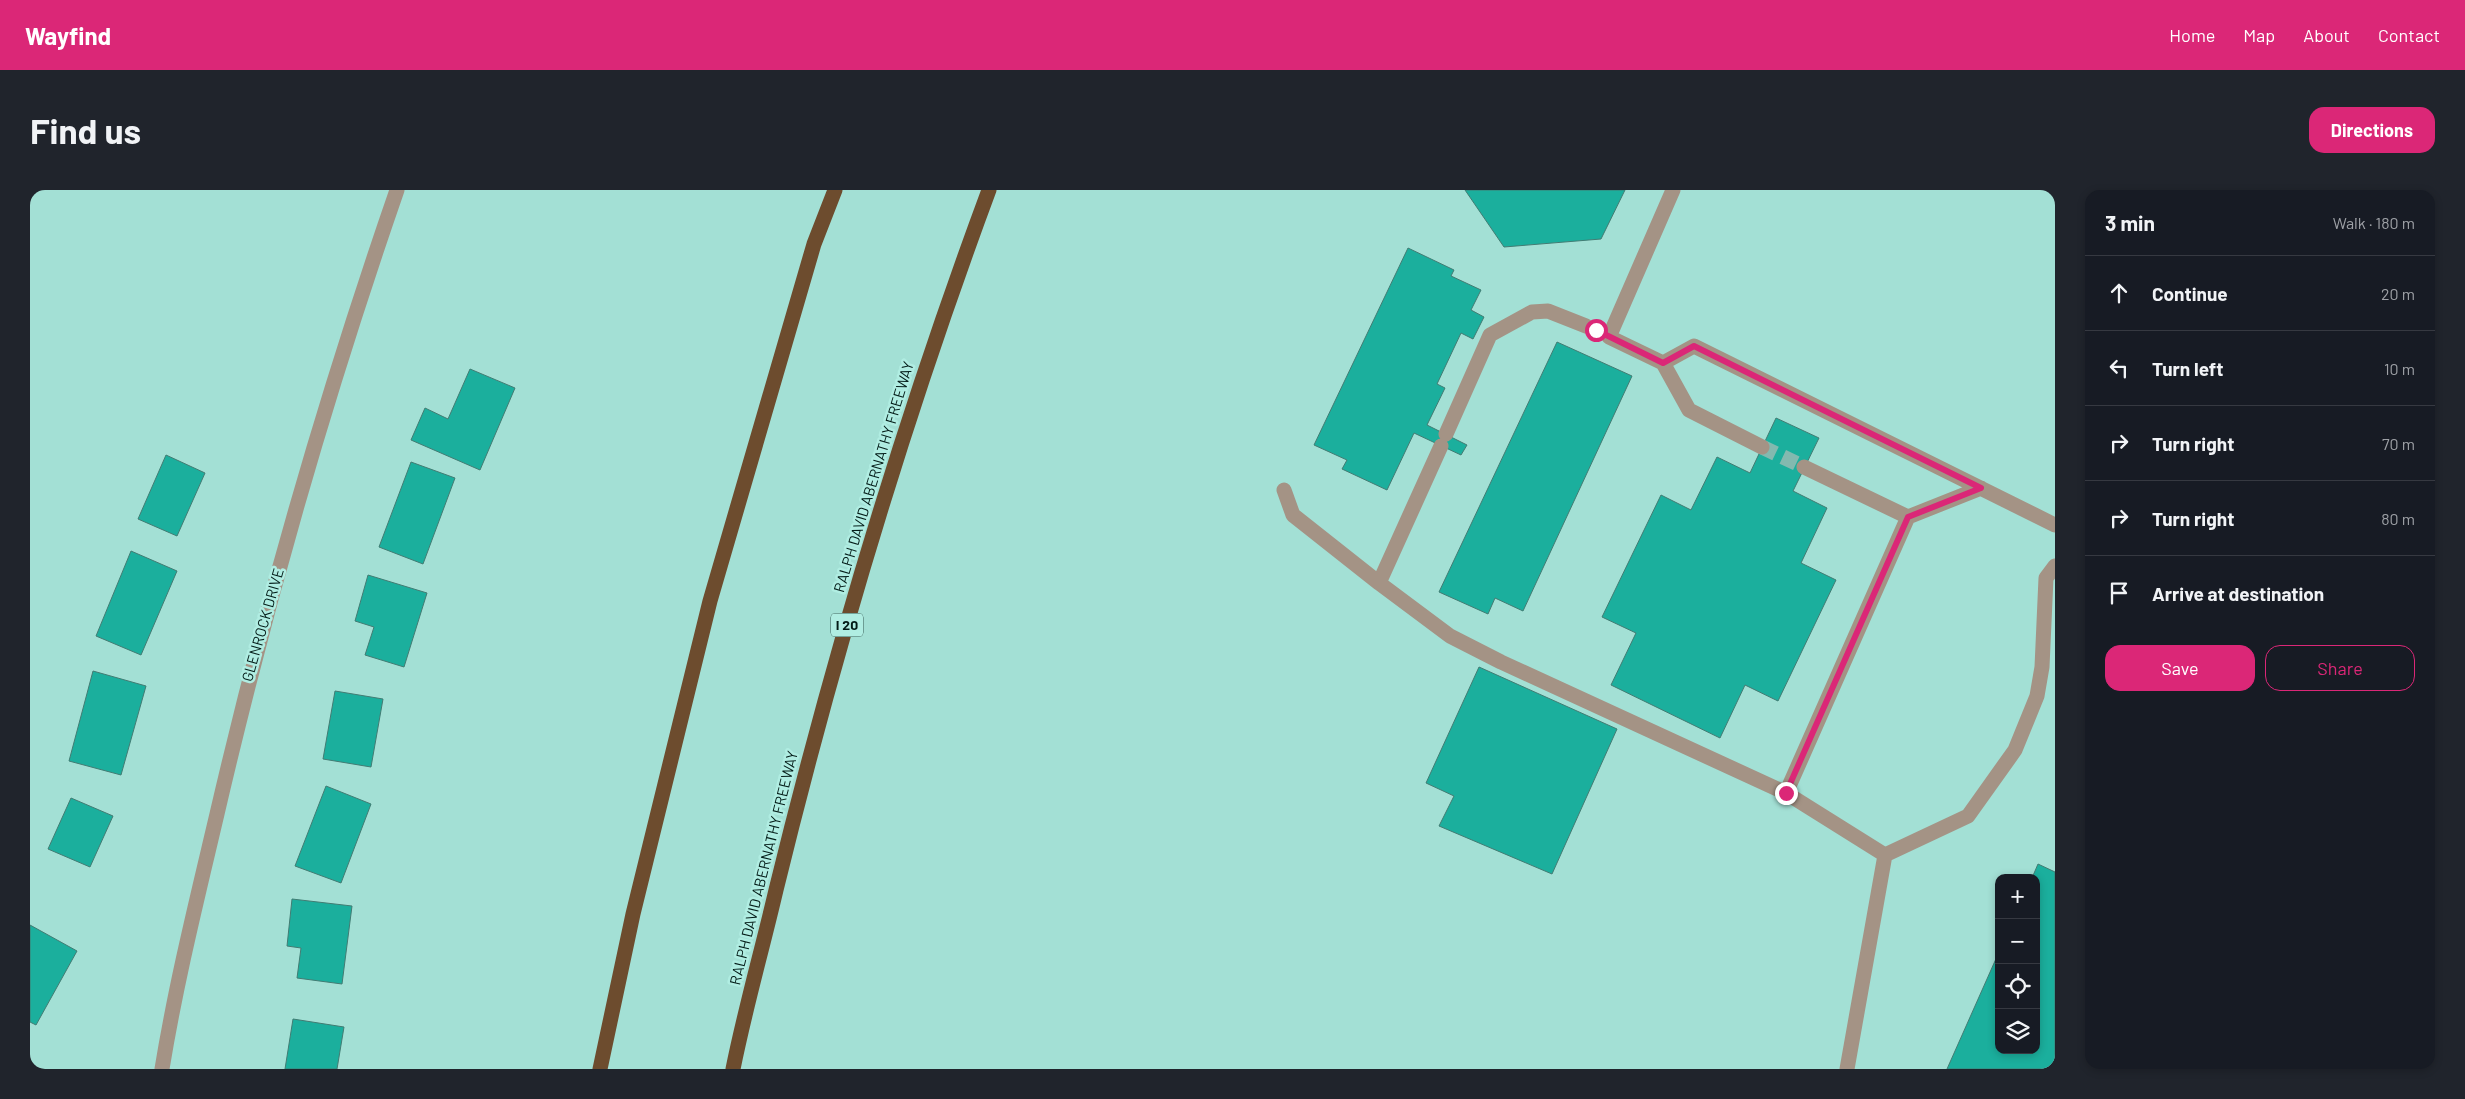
<!DOCTYPE html>
<meta charset="utf-8">
<style>
:root{--surface:#171b24;--page:#20242c;--text:#f1f3f6;--muted:#9ea1a6;--line:#363941;--accent:#db2777}
body{margin:0;font-family:Barlow,sans-serif;background:var(--page);color:var(--text)}
.controls{position:absolute;right:15px;bottom:15px;display:grid;overflow:hidden;border-radius:10px;box-shadow:0 2px 8px #0003}
.controls button{width:45px;height:45px;display:grid;place-items:center;padding:0;border:0;border-bottom:1px solid var(--line);background:var(--surface);color:var(--text);font:25px sans-serif}
.stop{position:absolute;width:15px;height:15px;margin:-11px;border:4px solid #db2777;border-radius:50%;background:#fff}
.stop.end{background:#db2777;border-color:#fff;box-shadow:0 1px 5px #0008}
.list{margin:0;padding:0;list-style:none}
h2{display:flex;justify-content:space-between;align-items:center;height:65px;margin:0;padding:0 20px;font-size:21px}
h2 small{font-size:16px;font-weight:400;color:var(--muted)}
.list li{display:grid;grid-template-columns:32px 1fr auto;gap:15px;align-items:center;box-sizing:border-box;height:75px;padding:0 20px;border-top:1px solid var(--line)}
.list b{display:block;font-size:19px;white-space:nowrap}
.list em{font-size:16px;font-style:normal;color:var(--muted)}
.actions{display:flex;gap:10px;padding:15px 20px}
.actions a{flex:1;padding:11px 0;border:1px solid var(--accent);border-radius:15px;text-align:center;font-size:18px;color:var(--accent)}
.actions .main{background:var(--accent);color:#fff}
.icon{flex:none;width:28px;height:28px;fill:none;stroke:currentColor;stroke-width:2;stroke-linecap:round;stroke-linejoin:round}
.map{position:relative;flex:none;width:2025px;height:879px;overflow:hidden;border-radius:15px}
header{display:flex;align-items:center;gap:30px;box-sizing:border-box;height:70px;padding:0 25px;background:var(--accent);color:#fff}
header strong{font-size:24px}
nav{display:flex;gap:28px;margin-inline-start:auto;font-size:18px}
.intro{display:flex;align-items:center;justify-content:space-between;box-sizing:border-box;height:120px;padding:0 30px}
h1{margin:0;font-size:35px}
.button{padding:12px 22px;border-radius:15px;background:var(--accent);color:#fff;font-size:18px;font-weight:700}
main{display:flex;gap:30px;padding:0 30px}
aside{flex:1;background:var(--surface);border-radius:15px;box-shadow:0 2px 8px #0003}
.map>svg:first-child{display:block}
</style>
<header>
<strong>Wayfind</strong>
<nav><a>Home</a><a>Map</a><a>About</a><a>Contact</a></nav>
</header>
<div class="intro"><h1>Find us</h1><a class="button">Directions</a></div>
<main>
<div class="map">
<svg width="2025" height="879" viewBox="0 0 2025 879">
<rect width="100%" height="100%" fill="#a3e0d5"/>
<!-- building -->
<path fill="#1baf9d" stroke="#427c73" d="M1435,0H1595L1571,49L1474,57Z
M1378,58L1424,80L1421,86L1451,100L1441,120L1454,127L1443,149L1431,143L1407,194L1415,198L1397,235L1437,255L1431,265L1384,243L1357,300L1312,279L1317,270L1284,255Z
M1527,152L1602,186L1493,421L1465,408L1458,424L1409,402Z
M440,179L485,198L450,280L381,250L395,218L418,229Z
M1746,228L1789,248L1763,301L1797,318L1771,373L1806,390L1748,511L1715,495L1690,548L1581,495L1606,443L1572,427L1631,305L1661,320L1687,267L1720,283Z
M136,265L175,283L147,346L108,329Z
M381,272L425,288L393,374L349,357Z
M101,361L147,381L111,465L66,446Z
M338,385L397,403L374,477L335,465L344,437L325,431Z
M1449,477L1587,539L1522,684L1409,636L1424,606L1396,593Z
M63,481L116,496L91,585L39,571Z
M305,501L353,509L341,577L293,569Z
M296,596L341,614L311,693L265,676Z
M41,608L83,626L60,677L18,659Z
M2008,674L2025,682V879H1917L1969,762V860H2006V688H2002Z
M262,709L322,716L312,794L267,788L271,758L257,756Z
M0,735L47,761L6,835L0,832Z
M263,829L314,837L307,879H255Z"/>
<g fill="none" stroke-linecap="round" stroke-linejoin="round">
<!-- minor-tunnel -->
<path stroke="#83b9af" stroke-width="15" stroke-dasharray="15 8" stroke-linecap="butt" d="M1732,257L1774,277"/>
<!-- minor -->
<path stroke="#a49385" stroke-width="15" d="M1643,0L1579,147L1633,173L1659,220L1732,257
M1633,173L1664,156L2025,335
M1416,244L1460,145L1502,122L1518,121L1556,136
M1411,256L1349,393L1420,446L1471,472L1756,603L1855,665L1817,879
M1254,300L1263,325L1349,393
M1878,327L1951,298
M1756,603L1878,327L1774,277
M1855,665L1938,626L1985,560L2007,506L2012,477L2016,388L2025,376
M132,879C146,793 167,709 187,624C236,413 296,205 367,0"/>
<!-- highway -->
<path stroke="#6d4c2e" stroke-width="15" d="M570,879L603,724L680,411L784,54L805,0
M703,879C715,819 732,760 746,700C804,463 874,229 959,0"/>
</g>
<g fill="none" stroke-linecap="round" stroke-linejoin="round">
<!-- route -->
<path stroke="#db2777" stroke-width="6" d="M1566,140L1633,173L1664,156L1951,298L1878,327L1756,603"/>
</g>
<g text-anchor="middle" stroke-width="5" stroke-linejoin="round" paint-order="stroke">
<!-- shield labels -->
<rect fill="#b0ede2" stroke="#375a54" stroke-width="1" x="801" y="423.5" width="32" height="23" rx="4"/>
<g font-size="14" font-weight="bold" fill="#031b17">
<text x="817" y="440">I 20</text>
</g>
<!-- street labels -->
<g font-size="15" fill="#031b17" stroke="#b0ede2">
<text transform="translate(844 287) rotate(-73)" y="5">RALPH DAVID ABERNATHY FREEWAY</text>
<text transform="translate(233 435) rotate(-74)" y="5">GLENROCK DRIVE</text>
<text transform="translate(734 678) rotate(-76)" y="5">RALPH DAVID ABERNATHY FREEWAY</text>
</g>
</g>
</svg>
<div class="controls">
<button>+</button>
<button>−</button>
<button><svg class="icon" aria-label="locate" viewBox="0 0 24 24"><circle cx="12" cy="12" r="6"/><path d="M12 2v4M12 18v4M2 12h4M18 12h4"/></svg></button>
<button><svg class="icon" aria-label="layers" viewBox="0 0 24 24"><path d="M12 4l9 5-9 5-9-5zM3 14l9 5 9-5"/></svg></button>
</div>
<div class="stop" style="left:1566px;top:140px"></div>
<div class="stop end" style="left:1756px;top:603px"></div>
</div>
<aside>
<h2>3 min<small>Walk · 180 m</small></h2>
<ul class="list">
<li><svg class="icon" aria-label="ahead" viewBox="0 0 24 24"><path d="M12 20V5M6 11l6-6 6 6"/></svg><div><b>Continue</b></div><em>20 m</em></li>
<li><svg class="icon" aria-label="left" viewBox="0 0 24 24"><path d="M17 20v-9H6M10 6l-5 5 5 5"/></svg><div><b>Turn left</b></div><em>10 m</em></li>
<li><svg class="icon" aria-label="right" viewBox="0 0 24 24"><path d="M7 20v-9h11M14 6l5 5-5 5"/></svg><div><b>Turn right</b></div><em>70 m</em></li>
<li><svg class="icon" aria-label="right" viewBox="0 0 24 24"><path d="M7 20v-9h11M14 6l5 5-5 5"/></svg><div><b>Turn right</b></div><em>80 m</em></li>
<li><svg class="icon" aria-label="arrive" viewBox="0 0 24 24"><path d="M6 21V4h12l-3 4 3 4H6"/></svg><div><b>Arrive at destination</b></div></li>
</ul>
<div class="actions"><a class="main">Save</a><a>Share</a></div>
</aside>
</main>
